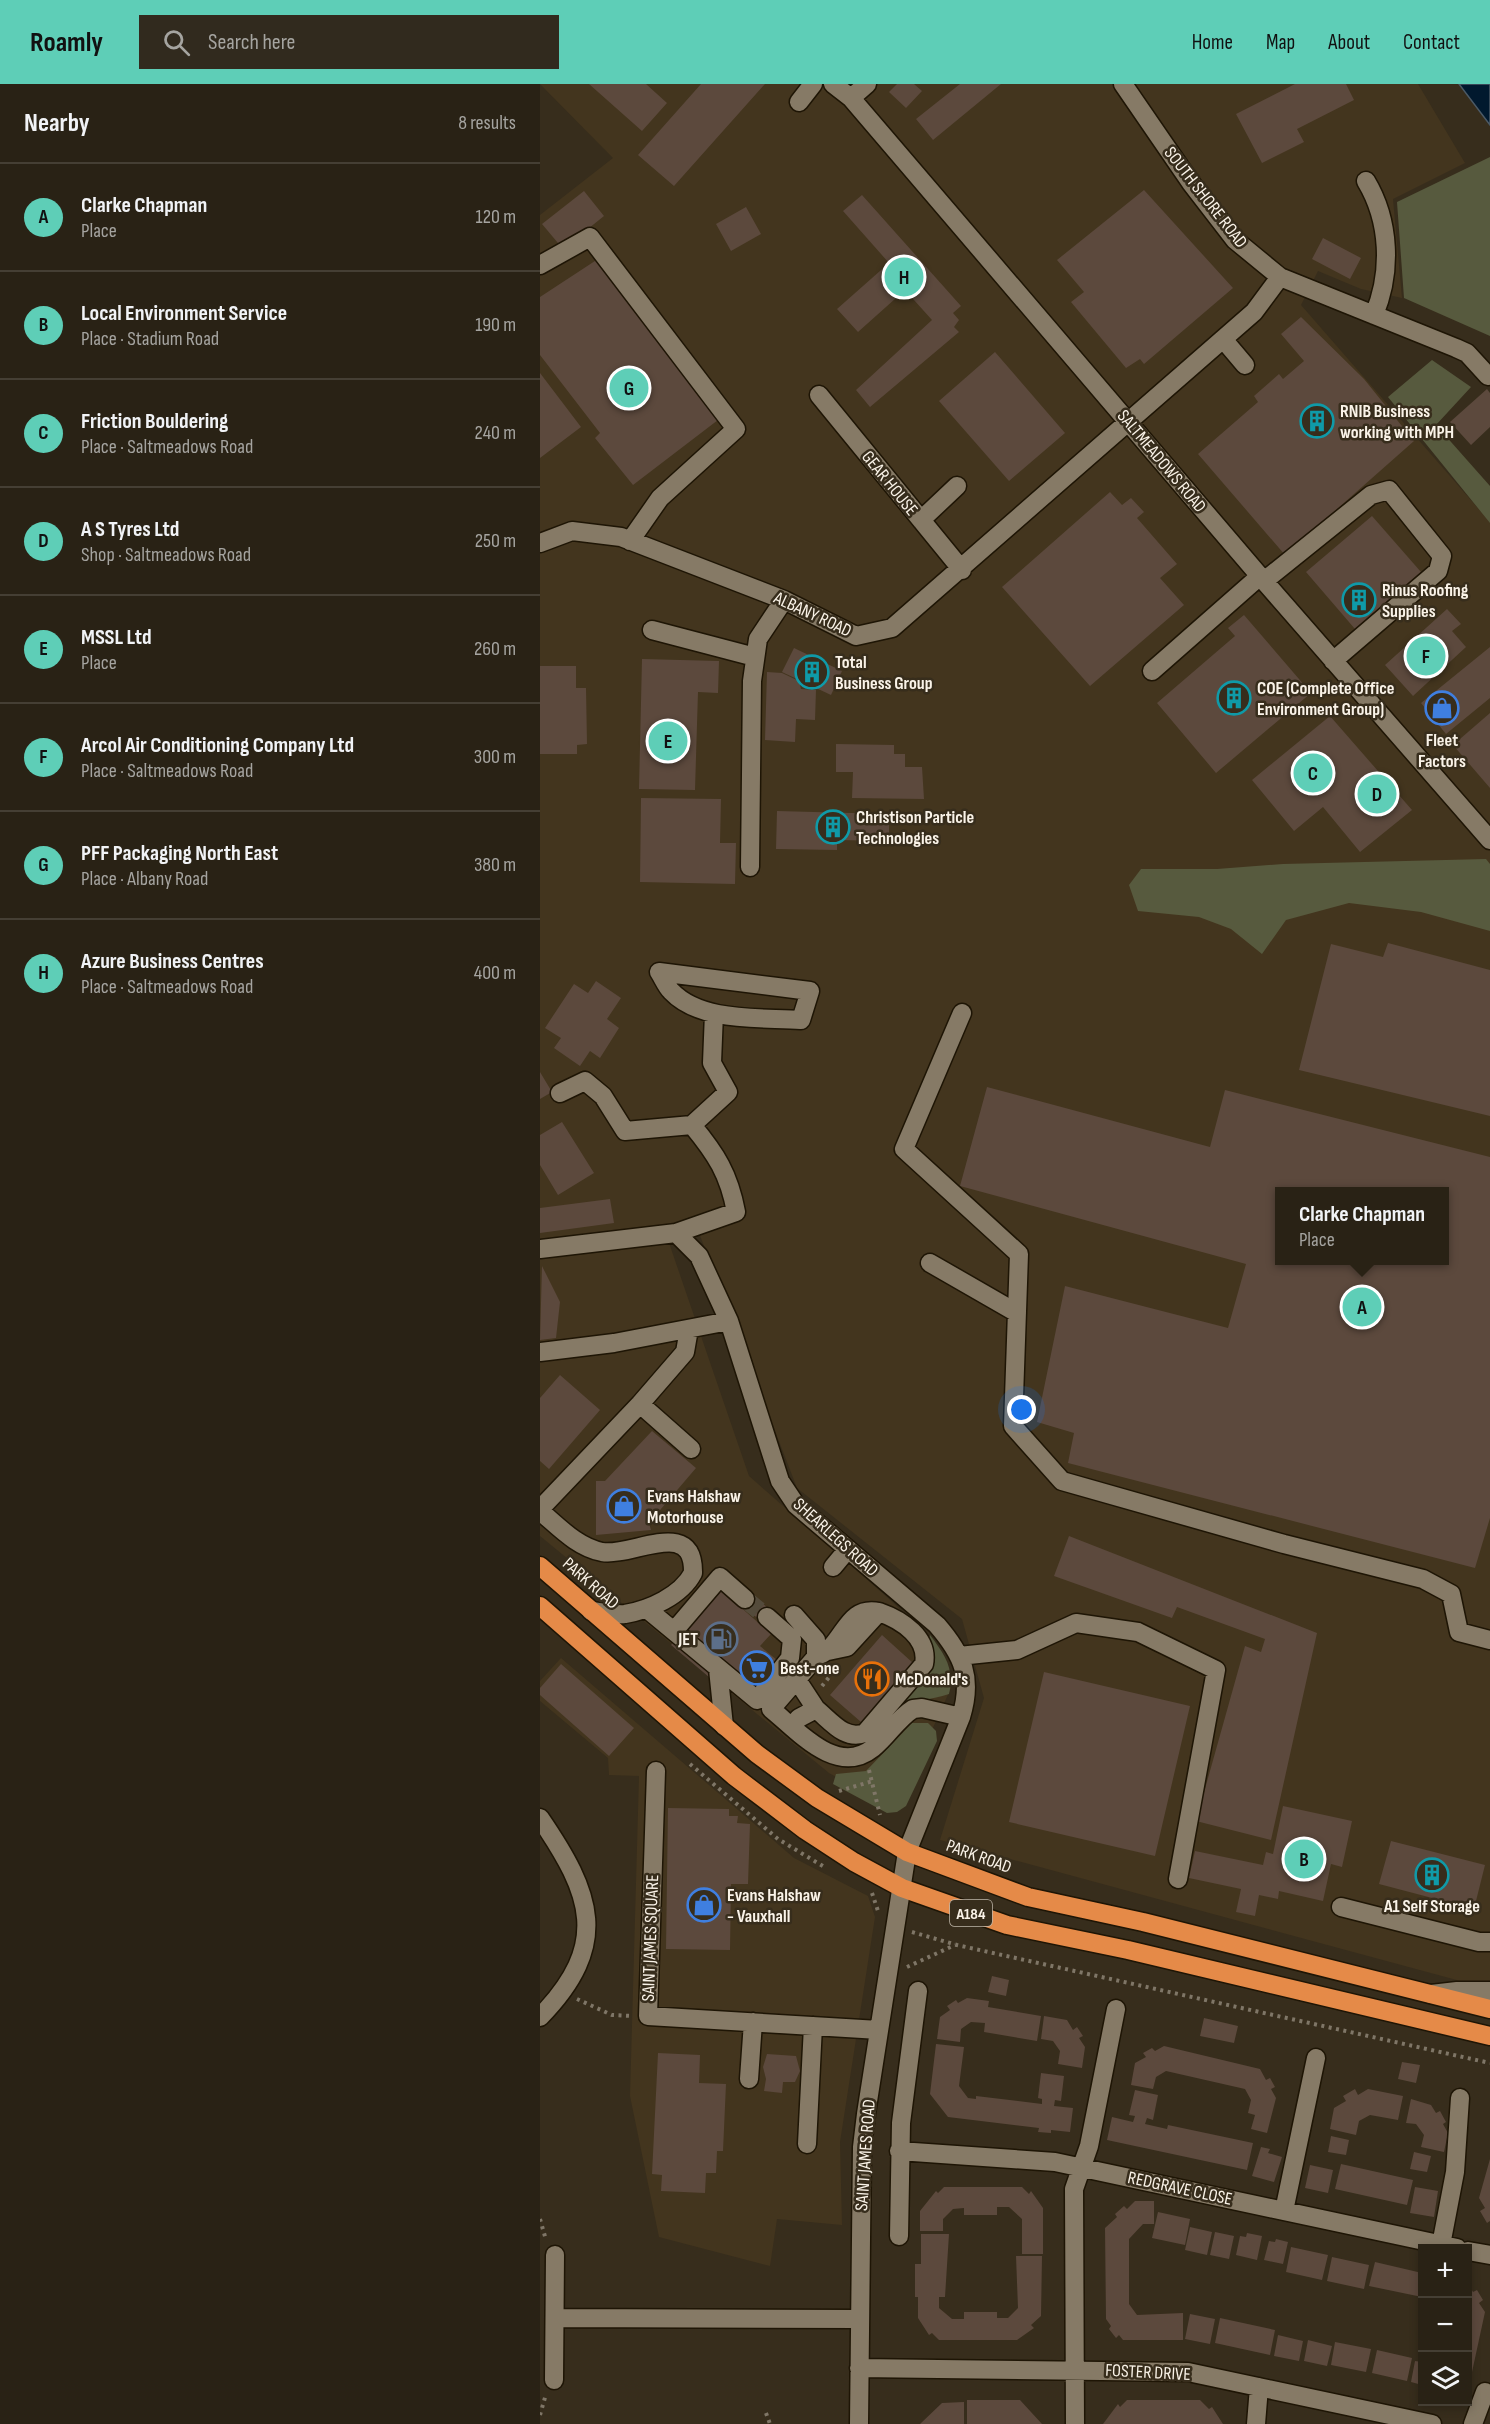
<!DOCTYPE html>
<meta charset="utf-8">
<style>
:root{--surface:#292215;--page:#312a1e;--text:#f1f3f6;--muted:#a5a4a0;--line:#453f34;--accent:#5eceb7}
body{margin:0;font-family:"Sofia Sans Condensed",sans-serif;background:var(--page);color:var(--text)}
.controls{position:absolute;right:18px;bottom:18px;display:grid;overflow:hidden;border-radius:0px;box-shadow:0 3px 9px #0003}
.controls button{width:54px;height:54px;display:grid;place-items:center;padding:0;border:0;border-bottom:2px solid var(--line);background:var(--surface);color:var(--text);font:30px sans-serif}
.you{position:absolute;left:482px;top:1326px;width:21px;height:21px;margin:-15px;border:4px solid #fff;border-radius:50%;background:#1a73e8;box-shadow:0 0 0 9px #1a73e833}
.badge{display:grid;place-items:center;width:39px;height:39px;border-radius:50%;background:var(--accent);color:#111;font-size:20px;font-weight:700}
.pin{position:absolute;translate:-50% -50%;border:3px solid #fff;box-shadow:0 2px 6px #0006}
.popup{position:absolute;left:735px;top:1103px;width:174px;height:78px;box-sizing:border-box;display:grid;place-content:center;border-radius:0px;background:var(--surface);filter:drop-shadow(0 2px 4px #0005);font-size:20px;white-space:nowrap;color:var(--muted)}
.popup b{font-size:22px;color:var(--text)}
.popup::after{content:'';position:absolute;left:50%;top:100%;margin-left:-12px;border:12px solid transparent;border-top-color:var(--surface)}
.list{margin:0;padding:0;list-style:none}
h2{display:flex;justify-content:space-between;align-items:center;height:78px;margin:0;padding:0 24px;font-size:26px}
h2 small{font-size:20px;font-weight:400;color:var(--muted)}
.list li{display:grid;grid-template-columns:39px 1fr auto;gap:18px;align-items:center;box-sizing:border-box;height:108px;padding:0 24px;border-top:2px solid var(--line)}
.list b{display:block;font-size:22px;white-space:nowrap}
.list p{margin:0;font-size:20px;white-space:nowrap;color:var(--muted)}
.list em{font-size:20px;font-style:normal;color:var(--muted)}
.icon{flex:none;width:33px;height:33px;fill:none;stroke:currentColor;stroke-width:2;stroke-linecap:round;stroke-linejoin:round}
.map{position:relative;flex:none;width:950px;height:2340px;overflow:hidden}
header{display:flex;align-items:center;gap:36px;box-sizing:border-box;height:84px;padding:0 30px;background:var(--accent);color:#111}
header strong{font-size:28px}
nav{display:flex;gap:33px;margin-inline-start:auto;font-size:21px}
.search{width:420px;height:54px;background:var(--page);display:flex;align-items:center;gap:15px;box-sizing:border-box;padding:0 21px;border-radius:0px;color:var(--muted);font-size:22px}
main{display:flex}
aside{flex:1;background:var(--surface)}
.map>svg:first-child{display:block}
</style>
<header>
<strong>Roamly</strong>
<div class="search"><svg class="icon" aria-label="search" viewBox="0 0 24 24"><circle cx="10" cy="10" r="6"/><path d="M15 15l6 6"/></svg>Search here</div>
<nav><a>Home</a><a>Map</a><a>About</a><a>Contact</a></nav>
</header>
<main>
<aside>
<h2>Nearby<small>8 results</small></h2>
<ul class="list">
<li><span class="badge">A</span><div><b>Clarke Chapman</b><p>Place</p></div><em>120 m</em></li>
<li><span class="badge">B</span><div><b>Local Environment Service</b><p>Place · Stadium Road</p></div><em>190 m</em></li>
<li><span class="badge">C</span><div><b>Friction Bouldering</b><p>Place · Saltmeadows Road</p></div><em>240 m</em></li>
<li><span class="badge">D</span><div><b>A S Tyres Ltd</b><p>Shop · Saltmeadows Road</p></div><em>250 m</em></li>
<li><span class="badge">E</span><div><b>MSSL Ltd</b><p>Place</p></div><em>260 m</em></li>
<li><span class="badge">F</span><div><b>Arcol Air Conditioning Company Ltd</b><p>Place · Saltmeadows Road</p></div><em>300 m</em></li>
<li><span class="badge">G</span><div><b>PFF Packaging North East</b><p>Place · Albany Road</p></div><em>380 m</em></li>
<li><span class="badge">H</span><div><b>Azure Business Centres</b><p>Place · Saltmeadows Road</p></div><em>400 m</em></li>
</ul>
</aside>
<div class="map">
<svg width="950" height="2340" viewBox="0 0 950 2340">
<rect width="100%" height="100%" fill="#372d1c"/>
<!-- built -->
<path fill="#43351e" fill-rule="evenodd" d="M0,0H878L925,79L853,115L862,214L821,205L778,187L761,221L950,438V1905L400,1756L444,1614L422,1535L257,1404L159,1149L127,1153L209,1392L348,1514L384,1548L402,1572L411,1604L356,1725L289,1689L0,1452V1175L107,1156L0,1169V131L73,74ZM740,1108H904V1176H740Z
M21,1574L254,1774L328,1812L335,1833L300,2058L302,2141L237,2135L230,2182L119,2153L90,2012L99,1692L69,1691L68,1674L0,1617V1597Z"/>
<!-- green -->
<path fill="#575a3e" d="M950,73V252L864,214L857,118Z
M892,276L931,303L896,341L950,402V439L848,313Z
M946,775L950,780V847L881,828L809,819L746,836L722,870L691,845L659,833L598,827L589,801L601,785H677L743,780Z
M390,1551C405,1571 415,1585 409,1610C391,1616 377,1615 360,1625L356,1622L395,1578L387,1561Z
M372,1639H388L396,1647L397,1657L366,1722L357,1728L347,1729L293,1700L296,1690L326,1687Z"/>
<!-- water -->
<path fill="#01192e" stroke="#4c5a66" stroke-width="1.5" d="M919,0H950V41Z"/>
<!-- building -->
<path fill="#5c493d" fill-rule="evenodd" d="M49,0H106L127,19L102,47Z
M161,0H225L134,102L98,71Z
M357,0H374L382,7L366,24L349,8Z
M420,0H461L393,56L376,35Z
M755,0H806L814,16L757,45L764,58L722,79L696,30Z
M604,106L693,204L604,280L600,275L586,284L531,218L544,208L517,176Z
M44,107L64,132L23,165L2,140Z
M322,111L421,222L413,229L419,236L414,243L419,248L330,323L316,306L392,236L365,206L318,248L297,225L349,179L303,127Z
M206,123L221,150L191,167L176,140Z
M783,154L821,174L810,195L772,175Z
M58,175L178,336L93,401L55,354L60,349L0,271V213Z
M761,233L824,295L874,357L745,471L658,370L718,318L714,312L739,290L743,295L764,277L741,250Z
M455,268L525,349L469,397L399,317Z
M0,289L41,343L0,374Z
M947,305L950,309V343L931,361L910,338Z
M570,408L582,421L591,414L604,428L597,434L637,480L620,494L644,521L550,602L462,503Z
M832,432L881,488L815,545L766,488Z
M907,525L921,540L912,547L926,563L873,612L845,581Z
M704,531L771,609L676,689L617,619L695,552L688,544Z
M950,563V614L906,650L881,619Z
M254,564L302,587L291,611L242,588Z
M102,575L179,577L178,609L158,608L155,706L99,705Z
M0,582H36V604H46L47,660L37,661V670H0Z
M227,588L242,589L259,597L261,605L276,606L275,636L256,635L255,658L225,656Z
M950,629V704L913,661Z
M790,632L872,726L820,768L783,723L754,747L712,696Z
M296,660L354,661V670H365V683H382L384,715L312,714L313,688H296Z
M101,714L181,715L180,759H196L195,800L100,798Z
M237,727L349,730V757L297,756V766L236,765Z
M848,859L950,886V1032L759,986L791,860L843,873Z
M56,897L81,914L67,935L79,944L60,974L50,967L40,982L14,964L21,954L5,944L34,900L48,909Z
M0,988L12,1008L0,1015Z
M447,1003L670,1063L685,1006L950,1073V1434L935,1484L528,1379L534,1349L497,1338L525,1202L688,1244L706,1180L420,1102ZM740,1107H904V1176H740Z
M22,1038L54,1089L18,1111L0,1081V1051Z
M70,1115L74,1139L0,1149V1124Z
M2,1182L20,1218L16,1254L0,1256Z
M20,1291L60,1326L9,1385L0,1377V1314Z
M112,1347L156,1384L109,1439L111,1446L56,1451V1397H65Z
M529,1452L777,1549L731,1756L656,1737L705,1562L721,1568L725,1555L637,1523L632,1534L514,1492Z
M181,1506L231,1550L220,1562L238,1577L213,1606L195,1590L182,1604L131,1561Z
M209,1509L232,1527L223,1538L200,1521Z
M342,1551L373,1579L321,1638L290,1611Z
M21,1580L94,1644L69,1672L0,1611V1604Z
M504,1588L650,1622L615,1772L469,1738Z
M743,1722L812,1737L802,1783L791,1780L783,1817L739,1807L738,1815L719,1811L715,1832L696,1828L701,1805L649,1794L655,1767L723,1781L726,1768L733,1770Z
M128,1724L189,1725V1732H198L197,1739L210,1740L208,1800H191L190,1866L126,1865Z
M851,1757L945,1781L934,1825L839,1800Z
M452,1892L469,1896L466,1912L448,1908Z
M427,1914L449,1917L448,1923L501,1932L497,1957L444,1948L445,1939L431,1938L421,1945L420,1958L397,1955L400,1933L410,1926L407,1922L416,1916L418,1919Z
M504,1932L527,1936L533,1946L537,1943L543,1952L539,1954L545,1963L542,1984L518,1980L520,1967L513,1957L501,1955Z
M664,1934L698,1942L694,1959L660,1952Z
M396,1960L424,1963L419,2002L428,2014L436,2015V2012L502,2020V2015L498,2014L501,1989L524,1992L521,2017L515,2016L514,2022L533,2024L530,2048L511,2046V2049L498,2048L499,2044L408,2033L390,2010Z
M624,1962L720,1985L726,1996L730,1994L735,2003L731,2005L736,2014L727,2049L711,2045L715,2031L708,2029L711,2016L705,2005L626,1987L616,1993L613,2005L591,2001L595,1979L606,1973L603,1969L612,1964L615,1967Z
M118,1969L160,1971L159,1999L186,2000L183,2067H177L176,2089H166L165,2109L121,2107L122,2091L112,2090Z
M227,1970L256,1972L260,1987L255,1998H243L242,2009L224,2007L226,1995L223,1983Z
M862,1978L880,1981L876,1999L858,1995Z
M815,2005L818,2011L828,2005L863,2012L858,2036L830,2031L819,2037L816,2051L790,2045L794,2024L806,2017L803,2012Z
M595,2006L618,2011L613,2036L607,2034L605,2040L627,2045L628,2041L713,2059L707,2086L567,2056L572,2033L593,2038L595,2032L589,2031Z
M871,2015L891,2021L896,2029L900,2027L906,2038L903,2040L908,2049L904,2068L881,2063L884,2051L876,2040L866,2039Z
M791,2052L809,2056L806,2071L788,2068Z
M721,2063L730,2065L728,2069L742,2073L734,2098L712,2092Z
M874,2068L891,2072L887,2088L870,2085Z
M950,2075V2137L947,2139L940,2127L945,2124L939,2114Z
M801,2080L873,2096L867,2121L795,2105Z
M770,2081L793,2086L788,2109L765,2104Z
M404,2103H482L489,2110L491,2107L503,2124V2170H482V2135L469,2123H457V2131H424V2124L413,2125L403,2135V2147H380V2127L396,2107L398,2109Z
M875,2103L898,2107L894,2133L870,2129Z
M595,2117H614V2140H603L589,2155V2220L597,2231L643,2229V2256H583L579,2251L576,2254L569,2245L571,2242L566,2235L565,2144L577,2133L575,2130L584,2122L587,2125Z
M618,2128L650,2135L645,2161L612,2154Z
M650,2143L672,2148L667,2171L645,2166Z
M675,2148L694,2152L689,2175L670,2171Z
M707,2149L722,2152L717,2176L696,2171L700,2152L706,2153Z
M381,2150H409L405,2213H399V2224L412,2235H424V2228H457V2234H468L478,2224L476,2172H502L501,2232L491,2241L494,2244L477,2256H399L392,2249L389,2251L378,2234V2213H375V2180H381Z
M736,2155L748,2158L743,2180L724,2176L729,2157L735,2158Z
M751,2163L788,2171L782,2196L746,2188Z
M792,2173L829,2181L824,2205L787,2197Z
M835,2178L882,2189V2213L829,2202Z
M928,2199L933,2208L937,2206L943,2216L939,2219L945,2228L932,2288L928,2291Z
M650,2230L675,2235L670,2260L645,2255Z
M680,2234L735,2246L730,2271L675,2259Z
M738,2251L763,2257L759,2277L734,2272Z
M768,2256L792,2262L787,2282L764,2277Z
M795,2258L831,2265L826,2288L791,2281Z
M837,2266L872,2274L867,2297L832,2289Z
M875,2277L882,2278V2301L871,2298Z
M427,2316H480L502,2340H427Z
M587,2316H660L669,2325L672,2323L683,2340H563L578,2320L580,2323Z
M424,2318V2340H380L402,2319Z"/>
<g fill="none" stroke-linecap="round" stroke-linejoin="round">
<!-- minor-tunnel -->
<path stroke="#544b3b" stroke-width="18" stroke-dasharray="18 9" stroke-linecap="butt" d="M205,1515L227,1533"/>
<!-- minor casing -->
<g stroke="#1e1505" stroke-width="21">
<path id="minor" d="M293,0L311,14L724,497L950,756
M583,0L651,99L695,156L740,193L916,264L927,269L948,292
M311,14L327,0
M259,18L273,0
M826,97C850,137 852,188 834,231
M0,181L50,153L196,345L120,414L90,457
M683,255L705,281
M279,311L422,486
M381,436L417,402
M0,459L32,447L81,453L244,516L316,552L352,544L714,228L740,193
M724,497L831,411L849,406L902,472L898,487L793,577
M112,546L215,573
M612,587L720,492
M210,783L212,597L218,555L244,516
M119,888L270,907L261,936C221,933 161,939 131,907C126,902 123,894 119,888Z
M422,929L364,1065L479,1170L473,1342L522,1397L744,1460L883,1495L911,1510L919,1548L950,1556
M20,1009L45,997L63,1012L85,1047L152,1041
M136,1149L196,1128C189,1090 176,1070 152,1041L188,1008L172,979L174,929
M0,1165L136,1149L159,1172L189,1237L240,1397L256,1421L397,1541C423,1571 433,1594 421,1633L367,1768L326,2030L322,2063L319,2340
M390,1179L477,1229
M0,1268L74,1259L189,1237
M100,1320L151,1365
M0,1425L100,1320L145,1268L149,1245
M0,1427C19,1443 37,1463 62,1468C93,1473 154,1432 153,1489C141,1512 109,1526 85,1530C74,1531 62,1528 51,1527
M293,1483L308,1465
M107,1525L217,1616L250,1574L252,1555L227,1533
M254,1531L276,1556V1573L231,1625C258,1647 297,1693 333,1664C348,1652 357,1635 373,1625L382,1624L421,1633
M134,1547L180,1493L205,1515
M280,1571C305,1559 306,1521 339,1528
M419,1572L477,1566L536,1539L598,1548L676,1586L638,1795
M178,1585L184,1642
M257,1596L276,1625
M252,1642L259,1634L276,1625C291,1637 305,1657 325,1649L384,1580C389,1554 362,1536 339,1528L307,1563L288,1567
M116,1687L108,1932L339,1946
M0,1734C52,1810 71,1860 0,1933
M801,1823L939,1858H950
M891,1910L917,1907H950
M209,1995L213,1938
M267,2060L273,1942
M359,2067L515,2078L917,2164
M744,2127L776,1974
M359,2152L361,2039L378,1907
M901,2161L915,2088L920,2014
M928,2167L950,2171
M15,2234L319,2235
M319,2284L648,2288L892,2340
M14,2296L15,2171
M535,2340L534,2105L549,2062L576,1925
M716,2340L719,2303
M933,2340L945,2308"/>
</g>
<!-- highway casing -->
<g stroke="#1e1505" stroke-width="21">
<path id="highway" d="M0,1482L217,1670L277,1714L367,1768L488,1813L603,1838L950,1925
M0,1522L194,1692L265,1746L314,1778L362,1804L467,1841L588,1866L950,1952"/>
</g>
<!-- path -->
<path stroke="#7f7667" stroke-width="4" stroke-dasharray="3 4.5" stroke-linecap="butt" d="M282,1602L294,1587L293,1584
M150,1680L238,1755L286,1784
M329,1686L340,1731
M299,1707L333,1697
M332,1809L338,1827
M372,1848L417,1861L950,1979
M367,1883L415,1861
M37,1915L72,1931L92,1932
M0,2135L6,2156
M226,2329L230,2340
M0,2331L6,2310"/>
<!-- minor -->
<use href="#minor" stroke="#867a66" stroke-width="18"/>
<!-- highway -->
<use href="#highway" stroke="#e58a48" stroke-width="18"/>
</g>
<!-- icons -->
<defs>
<g id="building-ring" transform="scale(1.725)"><circle r="9.5" fill="#372d1c" stroke="#0f9aa8" stroke-width="1.5"/><path d="M-4-6H4V6H1V3H-1V6H-4ZM-2.5-4.3h1.7v1.8h-1.7ZM.8-4.3h1.7v1.8H.8ZM-2.5-1h1.7V.8h-1.7ZM.8-1h1.7V.8H.8Z" fill="#0f9aa8"/></g>
<g id="shop-ring" transform="scale(1.725)"><circle r="9.5" fill="#372d1c" stroke="#3f7fe0" stroke-width="1.5"/><path d="M-5-2.5h2.3a2.7 3.5 0 0 1 5.4 0H5L5.5 6h-11ZM-1.5-2.5h3a1.5 2.3 0 0 0-3 0Z" fill="#3f7fe0"/></g>
<g id="fuel-ring" transform="scale(1.725)"><circle r="9.5" fill="#372d1c" stroke="#5c6f8a" stroke-width="1.5"/><path d="M-5.5-6h7V0h2V4h1.3V-2.5L3-4.5l.8-.8L6-3V5H2.5V1h-1V6h-7ZM-4.2-4.7v3.2H.2V-4.7Z" fill="#5c6f8a"/></g>
<g id="supermarket-ring" transform="scale(1.725)"><circle r="9.5" fill="#372d1c" stroke="#3f7fe0" stroke-width="1.5"/><path d="M-6-5.5h2.5l.6 2H6L4.5 2H-2.5L-4.4-4H-6ZM-1.5 3.2a1.3 1.3 0 1 0 .1 0ZM3 3.2a1.3 1.3 0 1 0 .1 0Z" fill="#3f7fe0"/></g>
<g id="restaurant-ring" transform="scale(1.725)"><circle r="9.5" fill="#372d1c" stroke="#e8710a" stroke-width="1.5"/><path d="M-5-6h1v4h1v-4h1v4h1v-4h1v5L-1.5 .5V6h-2V.5L-5-1ZM5-6V6H3V1.5H1.5Q1.5-4 5-6Z" fill="#e8710a"/></g>
</defs>
<g fill-rule="evenodd">
<use href="#building-ring" x="777" y="337"/>
<use href="#building-ring" x="819" y="516"/>
<use href="#building-ring" x="272" y="588"/>
<use href="#building-ring" x="694" y="614"/>
<use href="#shop-ring" x="902" y="624"/>
<use href="#building-ring" x="293" y="743"/>
<use href="#shop-ring" x="84" y="1422"/>
<use href="#fuel-ring" x="181" y="1555"/>
<use href="#supermarket-ring" x="217" y="1584"/>
<use href="#restaurant-ring" x="332" y="1595"/>
<use href="#building-ring" x="892" y="1791"/>
<use href="#shop-ring" x="164" y="1821"/>
</g>
<g text-anchor="middle" stroke-width="5" stroke-linejoin="round" paint-order="stroke">
<!-- shield labels -->
<rect fill="#372d1c" stroke="#c0b8ab" stroke-width="1.5" x="410" y="1816" width="42" height="26" rx="4.5"/>
<g font-size="16" font-weight="bold" fill="#faf3e8">
<text x="431" y="1835">A184</text>
</g>
<!-- street labels -->
<g font-size="18" fill="#faf3e8" stroke="#372d1c">
<text transform="translate(666 113) rotate(52)" y="6">SOUTH SHORE ROAD</text>
<text transform="translate(622 377) rotate(50)" y="6">SALTMEADOWS ROAD</text>
<text transform="translate(350 399) rotate(51)" y="6">GEAR HOUSE</text>
<text transform="translate(273 530) rotate(25)" y="6">ALBANY ROAD</text>
<text transform="translate(296 1453) rotate(42)" y="6">SHEARLEGS ROAD</text>
<text transform="translate(51 1499) rotate(41)" y="6">PARK ROAD</text>
<text transform="translate(439 1772) rotate(20)" y="6">PARK ROAD</text>
<text transform="translate(110 1854) rotate(-88)" y="6">SAINT JAMES SQUARE</text>
<text transform="translate(325 2071) rotate(-86)" y="6">SAINT JAMES ROAD</text>
<text transform="translate(640 2104) rotate(12)" y="6">REDGRAVE CLOSE</text>
<text transform="translate(608 2288) rotate(3)" y="6">FOSTER DRIVE</text>
</g>
<!-- poi labels -->
<g font-size="18" font-weight="bold" fill="#faf3e8" stroke="#372d1c" text-anchor="start">
<text x="800" y="333">RNIB Business<tspan x="800" dy="21">working with MPH</tspan></text>
<text x="842" y="512">Rinus Roofing<tspan x="842" dy="21">Supplies</tspan></text>
<text x="295" y="584">Total<tspan x="295" dy="21">Business Group</tspan></text>
<text x="717" y="610">COE (Complete Office<tspan x="717" dy="21">Environment Group)</tspan></text>
<text x="902" y="662" text-anchor="middle">Fleet<tspan x="902" dy="21">Factors</tspan></text>
<text x="316" y="739">Christison Particle<tspan x="316" dy="21">Technologies</tspan></text>
<text x="107" y="1418">Evans Halshaw<tspan x="107" dy="21">Motorhouse</tspan></text>
<text x="158" y="1561" text-anchor="end">JET</text>
<text x="240" y="1590">Best-one</text>
<text x="355" y="1601">McDonald's</text>
<text x="187" y="1817">Evans Halshaw<tspan x="187" dy="21">- Vauxhall</tspan></text>
<text x="892" y="1828" text-anchor="middle">A1 Self Storage</text>
</g>
</g>
</svg>
<div class="controls">
<button>+</button>
<button>−</button>
<button><svg class="icon" aria-label="layers" viewBox="0 0 24 24"><path d="M12 4l9 5-9 5-9-5zM3 14l9 5 9-5"/></svg></button>
</div>
<div class="you"></div>
<div class="pin badge" style="left:822px;top:1223px">A</div>
<div class="popup"><b>Clarke Chapman</b>Place</div>
<div class="pin badge" style="left:764px;top:1775px">B</div>
<div class="pin badge" style="left:773px;top:689px">C</div>
<div class="pin badge" style="left:837px;top:710px">D</div>
<div class="pin badge" style="left:128px;top:657px">E</div>
<div class="pin badge" style="left:886px;top:572px">F</div>
<div class="pin badge" style="left:89px;top:304px">G</div>
<div class="pin badge" style="left:364px;top:193px">H</div>
</div>
</main>
